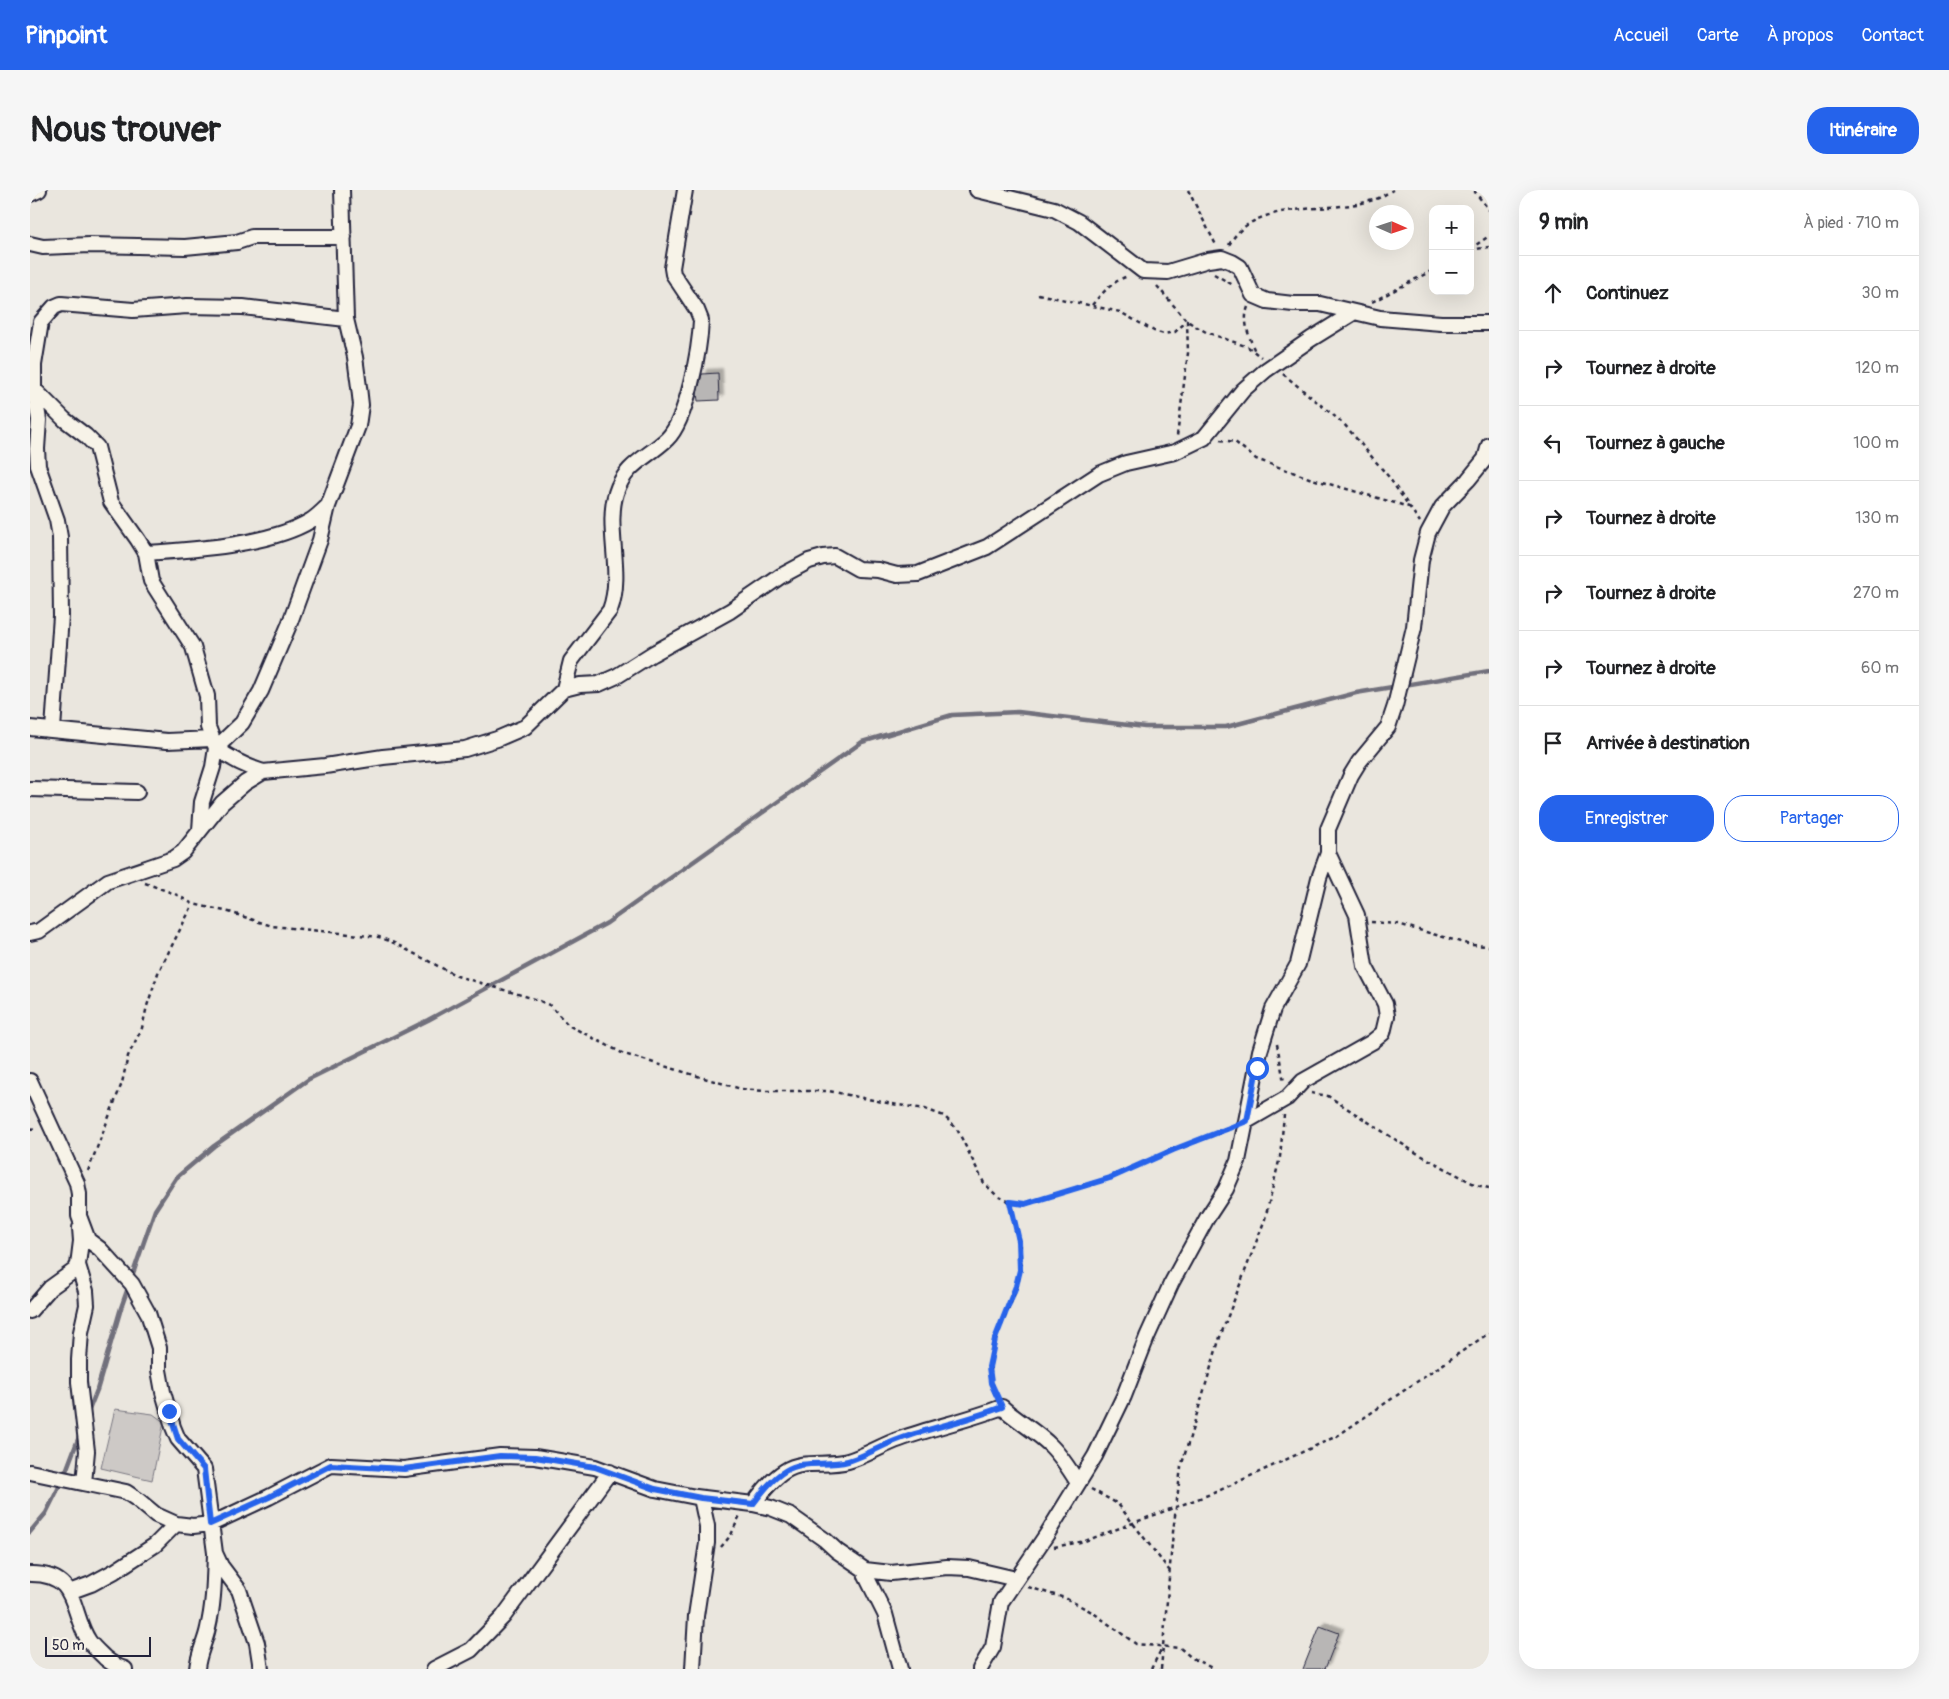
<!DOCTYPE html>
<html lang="fr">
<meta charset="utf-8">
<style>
:root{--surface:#fff;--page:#f6f6f6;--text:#202124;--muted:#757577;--line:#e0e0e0;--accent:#2563eb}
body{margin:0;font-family:Pangolin,sans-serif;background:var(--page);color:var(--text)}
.controls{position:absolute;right:15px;top:15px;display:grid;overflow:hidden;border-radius:10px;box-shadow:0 5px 20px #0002}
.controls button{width:45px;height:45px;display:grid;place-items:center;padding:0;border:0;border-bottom:1px solid var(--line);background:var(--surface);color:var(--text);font:25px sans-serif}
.compass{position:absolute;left:1339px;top:15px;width:45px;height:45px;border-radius:50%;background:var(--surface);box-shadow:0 5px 20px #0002;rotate:93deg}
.scale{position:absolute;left:15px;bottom:12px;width:106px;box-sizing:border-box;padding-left:5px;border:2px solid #22223b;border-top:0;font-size:14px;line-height:18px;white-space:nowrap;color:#22223b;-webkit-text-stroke:4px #f7f3e8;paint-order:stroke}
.stop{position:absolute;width:15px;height:15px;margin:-11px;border:4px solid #2563eb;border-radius:50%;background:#fff}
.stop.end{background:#2563eb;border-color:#fff;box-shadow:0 1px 5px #0008}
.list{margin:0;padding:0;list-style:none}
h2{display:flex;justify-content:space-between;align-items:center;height:65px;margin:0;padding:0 20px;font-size:21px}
h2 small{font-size:16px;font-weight:400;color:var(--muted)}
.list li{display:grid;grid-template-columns:32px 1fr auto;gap:15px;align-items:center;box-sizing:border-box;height:75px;padding:0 20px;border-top:1px solid var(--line)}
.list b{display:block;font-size:19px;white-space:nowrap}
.list em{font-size:16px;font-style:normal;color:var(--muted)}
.actions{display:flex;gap:10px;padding:15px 20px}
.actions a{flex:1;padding:11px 0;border:1px solid var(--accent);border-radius:20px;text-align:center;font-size:18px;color:var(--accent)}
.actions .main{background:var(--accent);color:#fff}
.icon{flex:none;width:28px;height:28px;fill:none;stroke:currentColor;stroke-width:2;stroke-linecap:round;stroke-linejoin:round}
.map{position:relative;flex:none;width:1459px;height:1479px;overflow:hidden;border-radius:20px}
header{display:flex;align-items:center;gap:30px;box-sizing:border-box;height:70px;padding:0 25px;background:var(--accent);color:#fff}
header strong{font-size:24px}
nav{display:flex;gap:28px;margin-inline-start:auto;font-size:18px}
.intro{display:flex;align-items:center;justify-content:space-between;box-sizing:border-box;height:120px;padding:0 30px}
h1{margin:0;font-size:35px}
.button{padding:12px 22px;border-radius:20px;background:var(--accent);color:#fff;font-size:18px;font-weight:700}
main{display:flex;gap:30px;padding:0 30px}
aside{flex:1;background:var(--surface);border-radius:20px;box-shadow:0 5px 20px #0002}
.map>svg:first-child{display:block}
</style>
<header>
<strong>Pinpoint</strong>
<nav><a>Accueil</a><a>Carte</a><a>À propos</a><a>Contact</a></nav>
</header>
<div class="intro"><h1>Nous trouver</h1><a class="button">Itinéraire</a></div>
<main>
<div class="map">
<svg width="1459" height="1479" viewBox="0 0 1459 1479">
<defs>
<filter id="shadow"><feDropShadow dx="4.5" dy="-4.5" stdDeviation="1" flood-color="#0004"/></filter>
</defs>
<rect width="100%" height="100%" fill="#eae6de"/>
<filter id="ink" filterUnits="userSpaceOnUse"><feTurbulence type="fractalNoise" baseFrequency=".02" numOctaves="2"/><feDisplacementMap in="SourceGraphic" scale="10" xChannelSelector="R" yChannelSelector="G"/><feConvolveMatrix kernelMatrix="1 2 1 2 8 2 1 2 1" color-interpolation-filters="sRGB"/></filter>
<g filter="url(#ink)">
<!-- green -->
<path fill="#cdc9c6" stroke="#787680" d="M85,1219L123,1224L134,1232L122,1290L71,1278Z"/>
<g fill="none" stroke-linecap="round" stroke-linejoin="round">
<!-- stream -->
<path stroke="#716f7b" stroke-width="4.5" d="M57,1225L67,1200L91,1118L125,1020L146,988L184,956L279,889L398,830L577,733L832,552L922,525L988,522L1115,537H1196L1326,503L1459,481
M0,1342L16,1323L33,1289L50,1244"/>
</g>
<!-- building -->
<path fill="#b8b6b5" stroke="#22223b" filter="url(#shadow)" d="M688,183L689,210L668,211L667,203L672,184Z
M1290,1436L1309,1443L1295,1479H1273Z"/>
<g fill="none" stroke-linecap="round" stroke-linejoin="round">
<!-- minor casing -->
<g stroke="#22223b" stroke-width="18">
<path id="minor" d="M947,0L1024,19L1049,32L1113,81L1138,82L1178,70L1192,68L1202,72L1210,77L1223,105L1237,111L1263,114H1290L1350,128L1411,133H1459
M0,4L9,0
M0,54L13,57L60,55L155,57L207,52L222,47H314
M5,200L35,230L56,246L67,257L81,312L108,350L116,363L121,391L163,457L177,506L178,537L186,558L183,577L172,612L170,640
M116,363C163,360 240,355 280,331C287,327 292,321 298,316
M534,499L541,471L580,420C594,383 575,338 586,303C595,274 617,268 637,249C657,230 670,158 671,130L667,120L643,84L642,78L655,0
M0,538L137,551L182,549
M23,539L31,426L30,347L27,330L8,276L7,259L9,230L4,199V175L11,132L24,117L31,114L103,120L157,116L213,117L316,129
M233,582C215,576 202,570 186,558L212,533L231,501L259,435L290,350L298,316L328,236L331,215L329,197L325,167L316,129L312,0
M0,599L107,602
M0,743L9,741L78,691L143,669L153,662L192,613L215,593L233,582L295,576L353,567L435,559L467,549L495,537L534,499L550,495L569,494L587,486L622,464L700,421L751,386L779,371L793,367L805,366L828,379L848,380L867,385L888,384L957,357L1069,284L1096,273L1145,262L1174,248L1213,200L1236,180L1281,149L1323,123
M0,891L47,993L49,1004V1026L58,1050L70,1059L102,1094L118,1123L129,1158V1180L133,1202L143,1237L148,1249L174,1279L185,1363L191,1376L209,1400L227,1453L231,1479
M1217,931L1257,908L1273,891L1342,852L1353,843L1357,826L1355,814L1335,776L1327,725L1298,663
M48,1075L56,1101L57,1115L51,1142L49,1170V1192L57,1261L54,1293
M0,1121L20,1098L45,1080L48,1075L51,1051L50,1038
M0,1282L96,1302L108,1310L126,1325L146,1334L163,1336L181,1334L239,1307L301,1275L374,1279L470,1266L505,1267L565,1277L625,1299L666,1307L723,1314L741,1318L761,1326L795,1350L807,1361L835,1380L861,1383L917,1377L939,1378L986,1389
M723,1314C732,1302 742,1289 755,1281C773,1269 797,1277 818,1271C836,1266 852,1255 870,1249C904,1237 939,1230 972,1217C987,1231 1006,1241 1021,1256C1032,1267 1040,1280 1048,1293
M835,1380L836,1386L855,1424L870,1479
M0,1384C50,1383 40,1423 59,1451C63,1457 69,1462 75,1468C81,1473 87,1477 95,1479
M39,1402L61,1394L85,1381L125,1355L146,1334
M167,1479C168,1464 175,1453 178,1438C184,1413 184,1389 185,1364
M404,1479L441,1460L473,1427L580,1282
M663,1479L666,1426L677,1353V1336L671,1308
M950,1479L963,1457L971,1412L1017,1344L1065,1266L1094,1206L1117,1147L1141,1094L1177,1028L1196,999L1208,971L1230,861L1243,819L1268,774L1289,688L1298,663V639L1321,585L1329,572L1358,537L1365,516L1384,437L1391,370L1398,343L1412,317L1438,290L1455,269L1459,255"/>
</g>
<!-- path -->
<path stroke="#22223b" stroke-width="2.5" stroke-dasharray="4 4" stroke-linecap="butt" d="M1158,0L1186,55
M1446,0L1445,2L1459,20
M1199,55C1225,7 1298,25 1343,10C1350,8 1357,3 1363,0
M1440,59L1459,46
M1440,60L1459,57
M1184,84L1203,95
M1127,96L1157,131L1176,142L1218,157L1231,167
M1008,104L1090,122L1124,141L1134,144L1145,142L1157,131L1158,163L1147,246
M1342,112L1403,80
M1062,115C1072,103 1083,91 1098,86
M1218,117C1212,132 1220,148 1225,162
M1253,184L1314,234L1358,286L1390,332
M1190,250L1205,252L1226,269L1282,289L1379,317
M115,693L145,704L163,714L199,722L242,736L349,747L364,753L427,786L508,810L521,816L538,835L594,864L711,899L735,901H799L862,914L895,919L914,926L927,939L954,993L967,1006L980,1012L995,1014L1080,988L1143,960L1201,938
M1341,732L1368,734L1441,755L1459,756
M1247,854L1254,892
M1281,903L1298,906L1383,961L1446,995L1459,998
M0,939L7,938
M58,981L92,893L98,866L112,838L117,816L128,783L163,714
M966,1205C945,1157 985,1125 990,1080C992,1057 985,1034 980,1012
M1061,1299L1088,1314L1139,1380
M691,1357L701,1345L710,1325
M1024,1357L1055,1351L1186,1302L1307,1246L1459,1143
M998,1397L1035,1408L1062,1422L1106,1454L1150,1458L1162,1468L1184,1479
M1121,1479L1132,1458
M1131,1479L1143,1342L1151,1277L1190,1147L1235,1029L1250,967L1254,925"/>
<!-- minor -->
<use href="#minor" stroke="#f7f3e8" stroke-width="14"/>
</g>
</g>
<g fill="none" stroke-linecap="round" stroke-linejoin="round" filter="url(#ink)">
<!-- route -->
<path stroke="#2563eb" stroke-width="6" d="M139,1221L148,1249L174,1279L180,1334L239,1307L301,1275L374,1279L470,1266L505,1267L565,1277L625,1299L671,1308L723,1314C732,1302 742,1289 755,1281C773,1269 797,1277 818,1271C836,1266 852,1255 870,1249C904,1237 939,1230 972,1217L961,1193L959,1177L965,1149L986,1096L990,1080L989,1051L980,1012L995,1014L1080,988L1143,960L1217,931L1227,878"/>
</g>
</svg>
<div class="controls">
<button>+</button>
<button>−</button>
</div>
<svg class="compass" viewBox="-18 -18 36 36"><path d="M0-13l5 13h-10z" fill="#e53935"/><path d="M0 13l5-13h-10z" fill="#757577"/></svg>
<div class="scale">50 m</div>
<div class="stop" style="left:1227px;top:878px"></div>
<div class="stop end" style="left:139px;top:1221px"></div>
</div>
<aside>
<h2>9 min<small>À pied · 710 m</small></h2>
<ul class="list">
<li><svg class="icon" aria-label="ahead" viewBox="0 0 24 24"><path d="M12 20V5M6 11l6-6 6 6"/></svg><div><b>Continuez</b></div><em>30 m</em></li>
<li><svg class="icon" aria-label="right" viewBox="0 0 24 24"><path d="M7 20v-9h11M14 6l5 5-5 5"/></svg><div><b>Tournez à droite</b></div><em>120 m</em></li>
<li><svg class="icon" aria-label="left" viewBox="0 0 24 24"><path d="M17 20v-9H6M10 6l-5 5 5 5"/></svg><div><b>Tournez à gauche</b></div><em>100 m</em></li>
<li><svg class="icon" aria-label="right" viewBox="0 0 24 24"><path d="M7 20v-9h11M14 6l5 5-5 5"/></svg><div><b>Tournez à droite</b></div><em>130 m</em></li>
<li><svg class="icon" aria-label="right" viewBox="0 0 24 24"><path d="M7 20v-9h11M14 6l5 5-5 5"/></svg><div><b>Tournez à droite</b></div><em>270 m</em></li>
<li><svg class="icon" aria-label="right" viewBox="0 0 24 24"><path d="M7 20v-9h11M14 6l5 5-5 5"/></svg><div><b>Tournez à droite</b></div><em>60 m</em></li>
<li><svg class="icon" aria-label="arrive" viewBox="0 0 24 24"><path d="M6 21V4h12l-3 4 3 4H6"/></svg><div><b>Arrivée à destination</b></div></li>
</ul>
<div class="actions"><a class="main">Enregistrer</a><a>Partager</a></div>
</aside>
</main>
